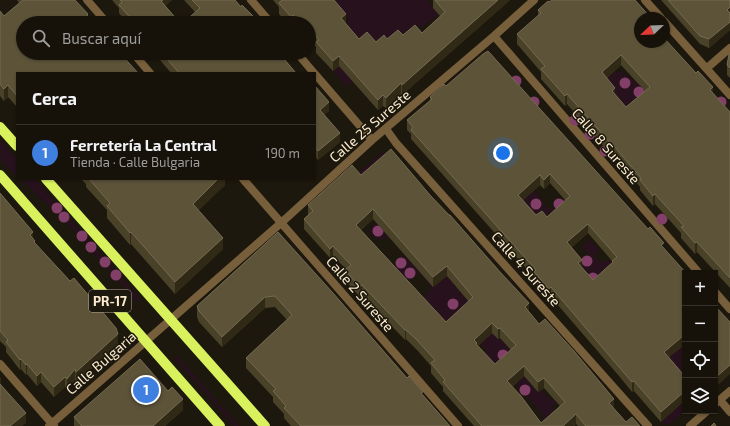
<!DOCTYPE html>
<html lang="es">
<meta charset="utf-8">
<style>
:root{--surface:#16120a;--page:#232018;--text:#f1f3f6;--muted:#9e9e9c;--line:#35322b;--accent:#e1135e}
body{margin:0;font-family:"Exo 2",sans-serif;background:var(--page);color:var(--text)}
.controls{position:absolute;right:12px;bottom:12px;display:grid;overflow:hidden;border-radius:0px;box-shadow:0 1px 3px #0004}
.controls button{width:36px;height:36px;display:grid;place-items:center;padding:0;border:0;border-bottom:1px solid var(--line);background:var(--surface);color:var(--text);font:20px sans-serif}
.compass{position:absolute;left:634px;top:12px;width:36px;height:36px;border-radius:50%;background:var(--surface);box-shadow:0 1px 3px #0004;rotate:247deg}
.you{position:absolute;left:503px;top:153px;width:14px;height:14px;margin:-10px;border:3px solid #fff;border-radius:50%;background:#1a73e8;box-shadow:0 0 0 6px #1a73e833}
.badge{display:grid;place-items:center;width:26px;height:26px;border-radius:50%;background:var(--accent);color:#fff;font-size:13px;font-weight:700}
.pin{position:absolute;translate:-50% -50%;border:2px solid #fff;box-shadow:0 1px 4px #0006}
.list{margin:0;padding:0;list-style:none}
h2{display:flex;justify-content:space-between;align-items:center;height:52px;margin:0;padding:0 16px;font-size:17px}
h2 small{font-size:13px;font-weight:400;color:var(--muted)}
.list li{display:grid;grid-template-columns:26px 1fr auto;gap:12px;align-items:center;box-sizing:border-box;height:56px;padding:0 16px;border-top:1px solid var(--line)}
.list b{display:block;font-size:15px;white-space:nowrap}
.list p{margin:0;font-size:13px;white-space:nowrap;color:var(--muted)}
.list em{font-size:13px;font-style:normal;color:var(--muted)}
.icon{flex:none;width:22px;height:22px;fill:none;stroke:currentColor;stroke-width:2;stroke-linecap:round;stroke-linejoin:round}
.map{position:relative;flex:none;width:730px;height:426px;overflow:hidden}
.search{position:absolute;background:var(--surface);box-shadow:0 1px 3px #0004;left:16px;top:16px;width:300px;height:44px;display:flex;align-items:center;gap:10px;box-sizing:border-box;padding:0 14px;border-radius:22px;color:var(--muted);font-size:15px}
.panel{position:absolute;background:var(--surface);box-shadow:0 1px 3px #0004;left:16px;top:72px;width:300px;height:108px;border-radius:0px}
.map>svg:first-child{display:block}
</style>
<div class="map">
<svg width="730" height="426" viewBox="0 0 730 426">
<rect width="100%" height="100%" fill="#1d180d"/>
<!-- green -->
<path fill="#26111c" d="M334,0H395L396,1L398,0H428L439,15L422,27H420L416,24L411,28L413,31L350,78L353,81L346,86L333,71L352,55L345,23L349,20L332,2Z
M585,40L614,73L621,71C629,78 637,82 646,89L644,91L649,97L652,134L564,58Z
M0,140L17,159V177L0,159Z
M382,153H386L360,176L356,174Z
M20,179H35L141,300L137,302L67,223Z
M522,181L533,187L542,199V202L549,209L555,207L564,199L593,231L576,243L551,212L536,225L523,209Z
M377,222V224L389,238L379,240L370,234C370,228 372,224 377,222Z
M590,240L600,251L594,255L601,262L608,260L613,262L615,260L600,297L583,267V260L589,254L582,247Z
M404,255L416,268L429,257L438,276L442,281L447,276L470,303L460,348L423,297L432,288L418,272L408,282L393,266Z
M485,325L498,339H501L516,355L504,366L467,369L487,351L480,344L486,338Z
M654,330L685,346V382L684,383Z
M177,355L239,426H234L174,358Z
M529,371L526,378L538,392L541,390L551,400L554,399L557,402L552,407L554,410L546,417L553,426H535L541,425L544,422L541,419L544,416L515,383Z
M685,400V411L671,423L663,425L661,422Z"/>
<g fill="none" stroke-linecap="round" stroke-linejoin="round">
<!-- street -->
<path stroke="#785f3c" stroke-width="8" d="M87,0L107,23
M251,0L271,23
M645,0L661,18
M664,21L730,95
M494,36L699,273
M133,53L150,73
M297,53L314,73
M707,68L730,48
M315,74L372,140
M386,129L396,143L648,426
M243,179L458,426
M715,292L730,309
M0,364L54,426
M720,400L730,412
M715,404L730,391
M49,426L281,223L372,140L494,36L534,0
M690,426L707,411"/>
<!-- primary -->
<path stroke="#daf15e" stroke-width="10" d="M0,127L17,146
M0,175L220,426
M46,179L265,426"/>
</g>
<!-- trees -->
<g fill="#824068">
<circle cx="516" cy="81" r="5.5"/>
<circle cx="625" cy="83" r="5.5"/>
<circle cx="639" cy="92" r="5.5"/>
<circle cx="534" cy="102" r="5.5"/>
<circle cx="721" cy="102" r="5.5"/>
<circle cx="575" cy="120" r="5.5"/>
<circle cx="590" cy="134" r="5.5"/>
<circle cx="605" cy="151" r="5.5"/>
<circle cx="536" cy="204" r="5.5"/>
<circle cx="559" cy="204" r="5.5"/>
<circle cx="57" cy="208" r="5.5"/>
<circle cx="64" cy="217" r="5.5"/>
<circle cx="662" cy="219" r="5.5"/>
<circle cx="378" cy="231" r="5.5"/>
<circle cx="82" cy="236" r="5.5"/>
<circle cx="91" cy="247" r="5.5"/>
<circle cx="587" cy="261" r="5.5"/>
<circle cx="105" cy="262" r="5.5"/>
<circle cx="401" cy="263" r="5.5"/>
<circle cx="410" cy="273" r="5.5"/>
<circle cx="116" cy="275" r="5.5"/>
<circle cx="593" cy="278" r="5.5"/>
<circle cx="453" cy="304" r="5.5"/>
<circle cx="503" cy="355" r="5.5"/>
<circle cx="525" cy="390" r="5.5"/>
</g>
<!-- wall -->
<path fill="#494128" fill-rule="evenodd" d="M17,0H75L17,73V107L8,97L4,101L0,96V11L4,16L19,3Z
M112,0H172L165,6L180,23H127L119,13V8Z
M184,0H235L254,23L195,12Z
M273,0H334L346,24L359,39L376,42L403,35L422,33L440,16L433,8V0H510L402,95L401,94L386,108L383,106L378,110L339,66L333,71L316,53V47L309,39V23H287L279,14V7Z
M661,0H730V30L709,48L700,44Z
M549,2L640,18L713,93L730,112V288L697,252L695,254L681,238V233L655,204L653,206L640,190V187L614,156L613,157L567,104L565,106L541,79V72L517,44V34L538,16V10ZM621,65L645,91L626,107L615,94L607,78Z
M154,53H279L296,73H171Z
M730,53V78L727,75V65Z
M315,86L329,111L324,115L340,142L318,160L315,156Z
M446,86L664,248L685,273V348L683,346L669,357L682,373L685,370V400L661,422L634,391L632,392L619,376L551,297L549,298L534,281V277L411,139V134L407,130V120L430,101V97ZM550,183L566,201L547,217L536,215L523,200L540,185L544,189ZM588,233L612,261V263L593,280L582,267L571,248Z
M361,175L529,312L539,324L626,422L640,426H578L576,424L574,426H474L443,391V387L431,373V366L417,350L406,339L405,340L362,295L360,297L345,280V270L346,269L333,256L330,258L304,229V219L308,215V205ZM373,219L433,287L447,276L469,302L446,322L361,230ZM492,333L498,339L500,338L511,350L495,364L478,346ZM524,376L538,392L544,388L560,406L541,423L512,387Z
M81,179H225V185L198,210L223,249L175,294L131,244L130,245L107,218V210L86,187V184Z
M0,193L33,238L35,244L118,345L76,382L75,380L67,389L65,387L54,397L41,382L37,386L27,374L26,375L21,369L20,370L6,352V347L0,341Z
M278,232L423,396L450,426H291L284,418V414L273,402V397L246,368V358L287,320L275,307L265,308L222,347L199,322L197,317V306Z
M183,410L165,426H74V417Z"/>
<!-- shaded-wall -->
<path fill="#302915" d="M163,0H172L161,10V1Z
M498,0H510L402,95V85Z
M730,7V15L727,10Z
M346,14V24L341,18Z
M293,15V23H291V17Z
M254,17V23H250V21Z
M730,22V30L709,48V39Z
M621,55V65L602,83V72Z
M339,56V66L333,71V61Z
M401,83V94L386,108V98Z
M8,85V97L4,101V89Z
M713,87V98L710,90Z
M615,88V98L612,91Z
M567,94V104L565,106V96Z
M383,95V106L378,110V100Z
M329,102V111L320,119V110Z
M340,133V142L318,160V151Z
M613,146H614V156L613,157Z
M550,174V183L544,189V180Z
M540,175V185L518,204V195Z
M218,179H225V185L193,216V204Z
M655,194V204L653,206V196Z
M373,209V219L356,234V225Z
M588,224V233L567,252V242Z
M33,232V242L30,235Z
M131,232V244L130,245V233Z
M223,238V249L175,294V282Z
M697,242V252L695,254V243Z
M333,246V256L330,258V249Z
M582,260V269L578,263Z
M447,266V276L433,287V277Z
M362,285V295L360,297V287Z
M551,287V297L549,298V289Z
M265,297V308L222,347V337Z
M529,303V313L525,307Z
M492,323V333L477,347L474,340Z
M500,328V338L498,339V329Z
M405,330H406V339L405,340Z
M118,334V345L76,382V372Z
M683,336V346L664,361V352Z
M21,359V369L20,370V360Z
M27,364V374L26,375V365Z
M730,365V374L715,388V378Z
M524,366V376L507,391V381Z
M75,369V380L67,389V379Z
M41,372V382L37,386V376Z
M1,377V387L0,388V378Z
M65,377V387L54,397V387Z
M544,378V388L538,392V382Z
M634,381V391L632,392V382Z
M685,391V400L661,422V412Z
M183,399V410L165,426H153Z
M614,399V409L609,403Z
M26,413V423L22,426H10Z
M576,414V424L574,426H563Z"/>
<!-- building -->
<path fill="#5c5339" stroke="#756b51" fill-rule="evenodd" d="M23,0H75L88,14L87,15L94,23H23V53H120L138,73H17V96L8,85L4,89L0,84V11L4,16Z
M120,0H163L161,1L180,23H139L138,22L137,23H135L119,5L122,2Z
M192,0H235L241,7L242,5L254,17L250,21L252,23H183L200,8Z
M282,0H334L346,14L341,18L359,39L367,32L376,42L384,35L387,39L398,30L403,35L415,25L422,33L445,12L435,0H498L402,85L401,83L386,98L383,95L378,100L339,56L333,61L316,42L319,40L309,28V23H304L301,19L299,21L293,15L291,17L279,3Z
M552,0H635L651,18H640V42H664V38L696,73L698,71L713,87L710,90L730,112V278L697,242L695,243L681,227L684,226L655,194L653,196L640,180L641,178L614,146H613L567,94L565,96L541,69L545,66L517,34L541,13L538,10L548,1L549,2ZM621,55L650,87L626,107L612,91L615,88L602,72Z
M668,0H730V7L727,10L730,13V22L709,39L700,36Z
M488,51L648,229L650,227L664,243L661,245L686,273H685V339L683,336L664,352L682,373L685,370V391L661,412L634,381L632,382L619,367L551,287L549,289L534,272L536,270L411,130L413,127L407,120L432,99L430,97L444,84L446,86L483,54ZM550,174L570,196L547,217L542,211L536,215L518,195L540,175L544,180ZM588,224L617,257L612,261L613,262L593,280L578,263L582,260L567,242Z
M162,53H279L296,73H179Z
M730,53V68L727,65L729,54Z
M315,86L329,102L320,110L340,133L318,151L315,147Z
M391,149L430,195L449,215H450L501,273L529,303L525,307L539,324L545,319L574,351L614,399L609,403L626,422L632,417L640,426H586L576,414L563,426H482L443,382L445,380L431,363L435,360L417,340L406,330H405L362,285L360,287L345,270L351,265L333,246L330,249L304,219L313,211L308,205L352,165L361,175ZM373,209L433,277L447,266L473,297L446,322L356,225ZM492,323L498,329L500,328L516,345L495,364L476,344L477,343L474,340ZM524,366L538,382L544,378L565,402L541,423L521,396L507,381Z
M89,179H218L193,204L223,238L175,282L131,232L130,233L107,206L110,203Z
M0,193L33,232L30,235L35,241L34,242L70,281L74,278L116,328L118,334L76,372L75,369L67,379L65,377L54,387L41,372L37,376L27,364L26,365L21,359L20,360L6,342L8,340L0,331Z
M278,232L333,293L407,378L409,376L423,392L421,393L450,426H301L284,408L286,406L273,391L276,389L246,358L292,315L275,296L265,297L222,337L199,311L197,306Z
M715,306L730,322V365L715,378Z
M140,359L168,391L172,387L183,399L153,426H82L74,417Z
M0,384L26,413L10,426H0Z
M714,423L716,426H711Z"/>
<g text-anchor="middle" stroke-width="3" stroke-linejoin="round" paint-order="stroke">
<!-- shield labels -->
<rect fill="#1d180d" stroke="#b8ac94" stroke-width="1" x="89" y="290" width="42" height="22" rx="3"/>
<g font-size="13" font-weight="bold" fill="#fbebce">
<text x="110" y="306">PR-17</text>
</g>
<!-- street labels -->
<g font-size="14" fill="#fbebce" stroke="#1d180d">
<text transform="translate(370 126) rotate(-41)" y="5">Calle 25 Sureste</text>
<text transform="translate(606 146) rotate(49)" y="5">Calle 8 Sureste</text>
<text transform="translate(526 269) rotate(48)" y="5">Calle 4 Sureste</text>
<text transform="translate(360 294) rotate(49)" y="5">Calle 2 Sureste</text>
<text transform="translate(101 363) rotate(-41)" y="5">Calle Bulgaria</text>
</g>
</g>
</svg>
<div class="controls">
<button>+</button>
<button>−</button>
<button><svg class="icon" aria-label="locate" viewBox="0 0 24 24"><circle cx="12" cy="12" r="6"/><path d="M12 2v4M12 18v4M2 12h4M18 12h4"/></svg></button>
<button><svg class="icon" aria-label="layers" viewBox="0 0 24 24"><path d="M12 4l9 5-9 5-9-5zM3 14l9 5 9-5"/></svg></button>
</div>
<svg class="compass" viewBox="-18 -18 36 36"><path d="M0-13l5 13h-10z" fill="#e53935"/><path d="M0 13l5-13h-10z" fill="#9e9e9c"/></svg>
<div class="you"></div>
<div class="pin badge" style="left:146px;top:390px;background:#3f7fe0">1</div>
<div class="search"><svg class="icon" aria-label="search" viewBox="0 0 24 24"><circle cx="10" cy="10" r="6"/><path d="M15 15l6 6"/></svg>Buscar aquí</div>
<section class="panel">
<h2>Cerca<small></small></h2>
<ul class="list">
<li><span class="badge" style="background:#3f7fe0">1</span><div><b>Ferretería La Central</b><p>Tienda · Calle Bulgaria</p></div><em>190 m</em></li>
</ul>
</section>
</div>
